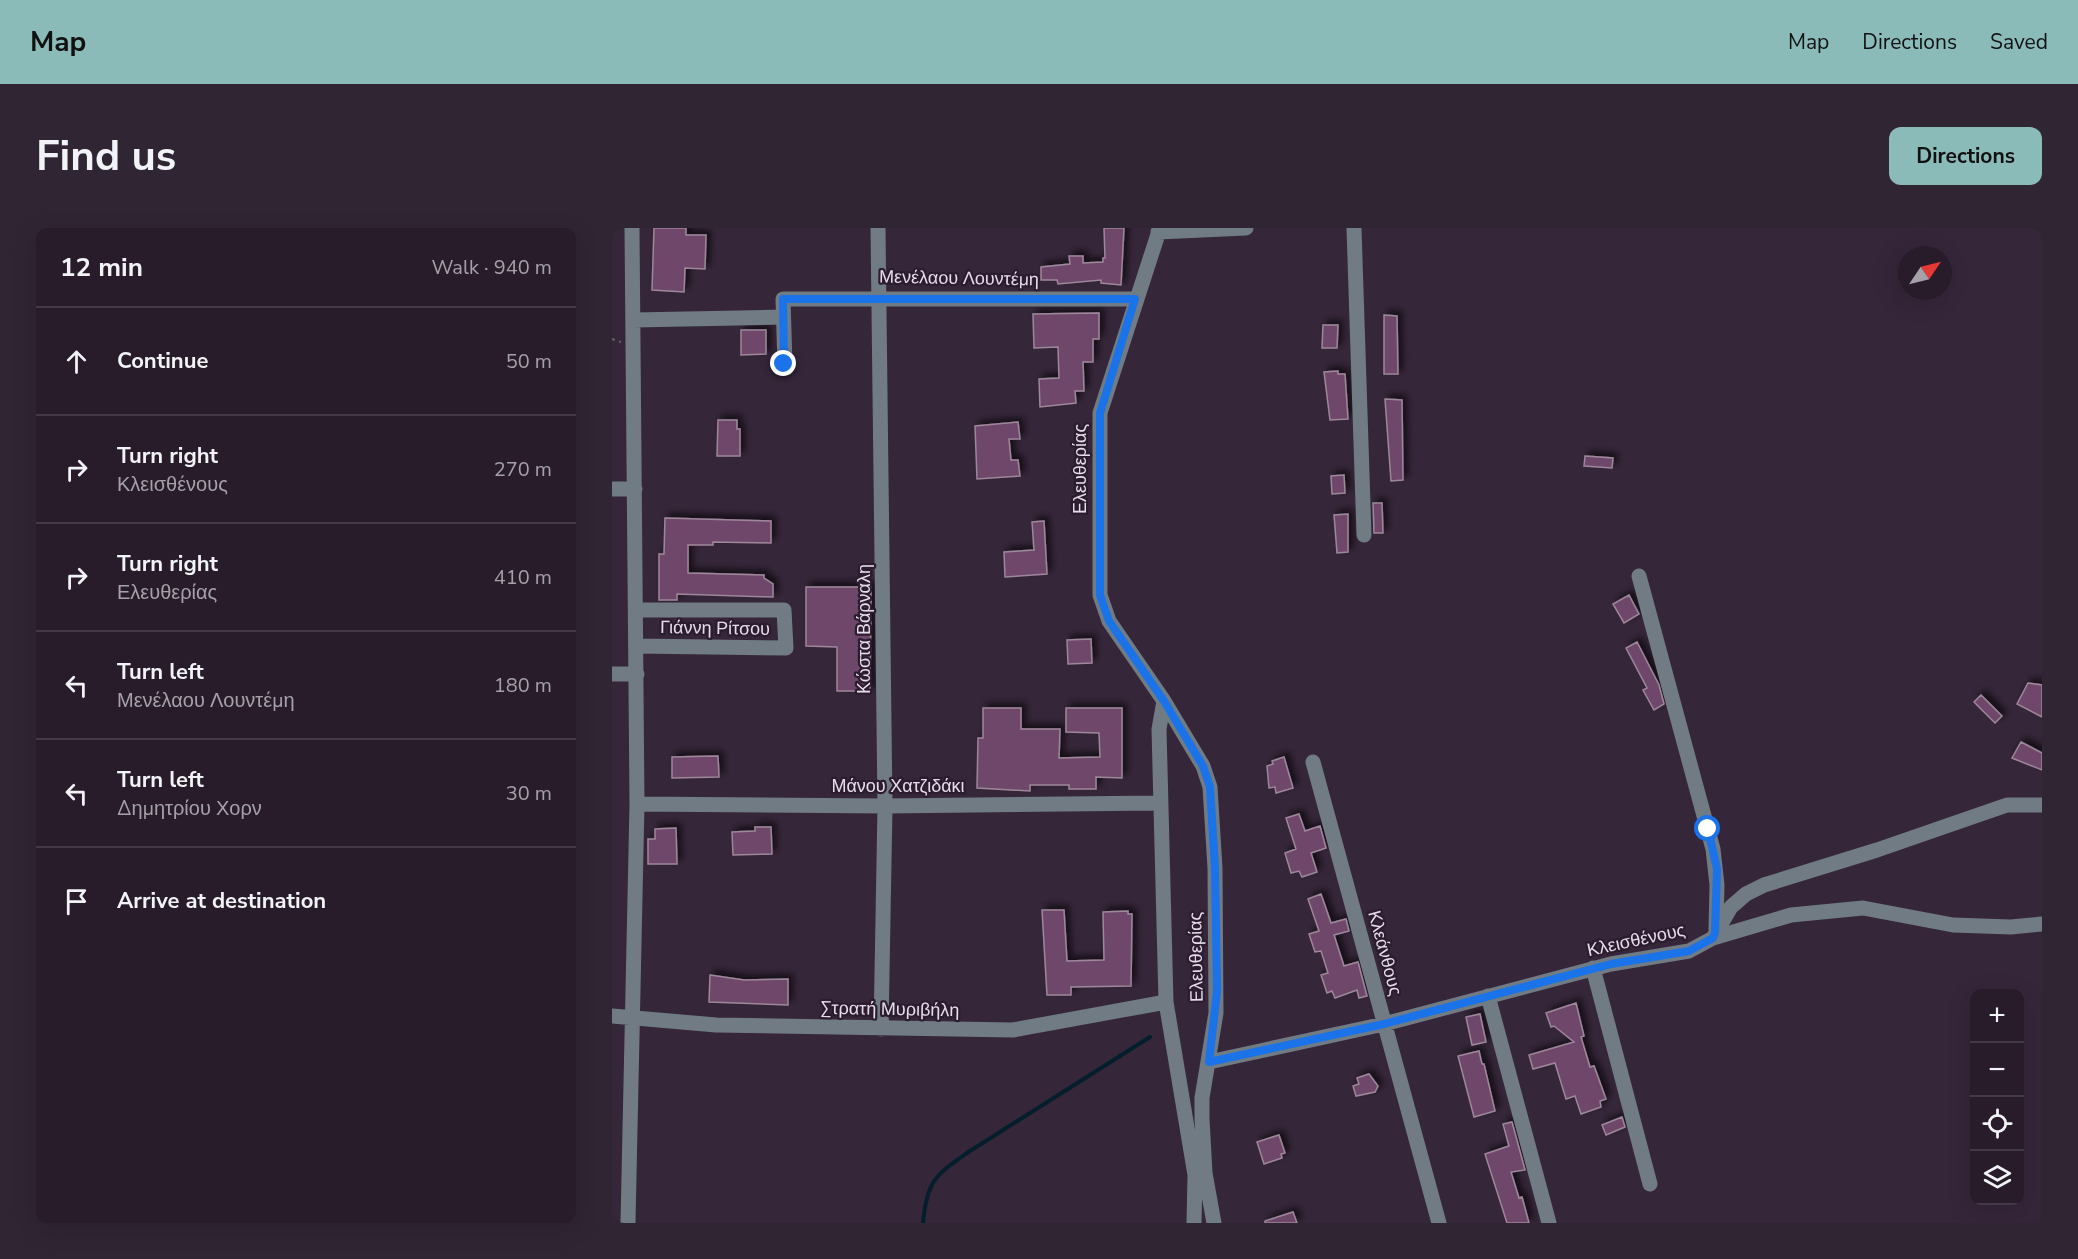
<!DOCTYPE html>
<meta charset="utf-8">
<style>
:root{--surface:#281c2b;--page:#302533;--text:#f1f3f6;--muted:#a5a1a9;--line:#443a47;--accent:#8bbbb9}
body{margin:0;font-family:"Nunito Sans",sans-serif;background:var(--page);color:var(--text)}
.controls{position:absolute;right:18px;bottom:18px;display:grid;overflow:hidden;border-radius:12px;box-shadow:0 6px 24px #0002}
.controls button{width:54px;height:54px;display:grid;place-items:center;padding:0;border:0;border-bottom:2px solid var(--line);background:var(--surface);color:var(--text);font:30px sans-serif}
.compass{position:absolute;left:1286px;top:18px;width:54px;height:54px;border-radius:50%;background:var(--surface);box-shadow:0 6px 24px #0002;rotate:55deg}
.stop{position:absolute;width:18px;height:18px;margin:-14px;border:4px solid #1a73e8;border-radius:50%;background:#fff}
.stop.end{background:#1a73e8;border-color:#fff;box-shadow:0 2px 6px #0008}
.list{margin:0;padding:0;list-style:none}
h2{display:flex;justify-content:space-between;align-items:center;height:78px;margin:0;padding:0 24px;font-size:26px}
h2 small{font-size:20px;font-weight:400;color:var(--muted)}
.list li{display:grid;grid-template-columns:39px 1fr auto;gap:18px;align-items:center;box-sizing:border-box;height:108px;padding:0 24px;border-top:2px solid var(--line)}
.list b{display:block;font-size:22px;white-space:nowrap}
.list p{margin:0;font-size:20px;white-space:nowrap;color:var(--muted)}
.list em{font-size:20px;font-style:normal;color:var(--muted)}
.icon{flex:none;width:33px;height:33px;fill:none;stroke:currentColor;stroke-width:2;stroke-linecap:round;stroke-linejoin:round}
.map{position:relative;flex:none;width:1430px;height:995px;overflow:hidden;border-radius:12px}
header{display:flex;align-items:center;gap:36px;box-sizing:border-box;height:84px;padding:0 30px;background:var(--accent);color:#111}
header strong{font-size:28px}
nav{display:flex;gap:33px;margin-inline-start:auto;font-size:21px}
.intro{display:flex;align-items:center;justify-content:space-between;box-sizing:border-box;height:144px;padding:0 36px}
h1{margin:0;font-size:42px}
.button{padding:15px 27px;border-radius:12px;background:var(--accent);color:#111;font-size:21px;font-weight:700}
main{display:flex;gap:36px;padding:0 36px}
aside{flex:1;background:var(--surface);border-radius:12px;box-shadow:0 6px 24px #0002}
.map>svg:first-child{display:block}
</style>
<header>
<strong>Map</strong>
<nav><a>Map</a><a>Directions</a><a>Saved</a></nav>
</header>
<div class="intro"><h1>Find us</h1><a class="button">Directions</a></div>
<main>
<aside>
<h2>12 min<small>Walk · 940 m</small></h2>
<ul class="list">
<li><svg class="icon" aria-label="ahead" viewBox="0 0 24 24"><path d="M12 20V5M6 11l6-6 6 6"/></svg><div><b>Continue</b></div><em>50 m</em></li>
<li><svg class="icon" aria-label="right" viewBox="0 0 24 24"><path d="M7 20v-9h11M14 6l5 5-5 5"/></svg><div><b>Turn right</b><p>Κλεισθένους</p></div><em>270 m</em></li>
<li><svg class="icon" aria-label="right" viewBox="0 0 24 24"><path d="M7 20v-9h11M14 6l5 5-5 5"/></svg><div><b>Turn right</b><p>Ελευθερίας</p></div><em>410 m</em></li>
<li><svg class="icon" aria-label="left" viewBox="0 0 24 24"><path d="M17 20v-9H6M10 6l-5 5 5 5"/></svg><div><b>Turn left</b><p>Μενέλαου Λουντέμη</p></div><em>180 m</em></li>
<li><svg class="icon" aria-label="left" viewBox="0 0 24 24"><path d="M17 20v-9H6M10 6l-5 5 5 5"/></svg><div><b>Turn left</b><p>Δημητρίου Χορν</p></div><em>30 m</em></li>
<li><svg class="icon" aria-label="arrive" viewBox="0 0 24 24"><path d="M6 21V4h12l-3 4 3 4H6"/></svg><div><b>Arrive at destination</b></div></li>
</ul>
</aside>
<div class="map">
<svg width="1430" height="995" viewBox="0 0 1430 995">
<defs>
<filter id="shadow"><feDropShadow dx="4.5" dy="-4.5" stdDeviation="3" flood-color="#0009"/></filter>
</defs>
<rect width="100%" height="100%" fill="#352639"/>
<g fill="none" stroke-linecap="round" stroke-linejoin="round">
<!-- stream -->
<path stroke="#051e2e" stroke-width="4" d="M311,995C315,951 324,947 358,923L538,809"/>
</g>
<!-- building -->
<path fill="#6e476a" stroke="#9e879b" stroke-width="1.5" filter="url(#shadow)" d="M42,0H74V7H94L93,41L73,40L72,64L40,62Z
M492,0H512L509,57L489,55V52L446,56L445,52H429V39L458,36L457,28H471V35L491,34V30H493Z
M487,85V111H481V134H471L472,163H463L464,175L428,179L427,151L447,150L446,119L422,120L421,86Z
M772,87L785,88L786,146H772Z
M711,97H726L725,120H710Z
M129,102H154V126L129,127Z
M726,143V146H733L736,191L718,192L712,144Z
M773,171L790,172L791,252L779,253Z
M106,192H125V201H128V228H105Z
M406,194L408,211H397L399,232H406L408,248L365,251L363,198Z
M973,228L1001,230L1000,240L972,238Z
M732,247L733,265L720,266L719,248Z
M761,275H770L771,305H762Z
M736,286V324L725,325L722,287Z
M53,290L159,293V315L101,314V317H76V345L152,347V350L161,356V369L65,366V372H47V326H52Z
M432,293L435,346L393,349L392,324L422,322L420,294Z
M194,359H259L258,463H225V419L194,418Z
M1017,367L1027,386L1012,395L1001,376Z
M479,411L480,435L456,436L455,412Z
M1025,414L1047,457L1052,476L1042,482L1031,462L1035,460L1014,420Z
M1416,455L1430,457V489L1405,476Z
M1369,467L1390,488L1383,495L1362,474Z
M371,480H409V501H448L447,530L488,529L487,505L454,504V480H510V550L484,549V561H457V557H418V563L365,560L366,510H371Z
M1409,514L1430,525V542L1400,530Z
M106,528L107,549L60,550V529Z
M672,529L681,560L664,565L663,559L657,560L655,538L661,536L660,533Z
M687,586L693,603L708,598L714,620L699,625L705,644L690,649L687,643L679,645L673,625L684,621L674,590Z
M143,599H159L160,626L121,627L120,604L143,603Z
M64,600L65,636H36V611H43V601Z
M709,666L719,695L734,691L737,703L722,707L732,738L746,734L755,768L747,770L745,762L723,770L720,763L715,765L709,747L716,745L709,723L703,724L697,706L707,703L696,671Z
M430,682H452L455,733L492,732L491,684L516,683V686H520L519,758L459,759V767H435Z
M98,747L132,752L176,751V777L97,774Z
M964,775L972,808L969,809L978,839L982,838L994,871L988,873L989,879L969,886L963,868L954,871L943,835L921,841L917,827L962,814L942,798L939,799L934,785Z
M868,786L874,814L860,817L854,789Z
M867,823L870,836H872L883,883L862,889L846,828Z
M757,846L766,858L763,864L744,868L741,858L747,856L745,850Z
M1010,889L1013,899L994,907L990,897Z
M900,894L913,942L899,944L907,970L910,969L917,995H895L873,926L897,918L891,896Z
M667,907L673,925L669,926L670,930L652,936L645,914Z
M681,984L685,995H653V993Z"/>
<g fill="none" stroke-linecap="round" stroke-linejoin="round">
<!-- path -->
<path stroke="#6c5f70" stroke-width="2" stroke-dasharray="3 4.5" stroke-linecap="butt" d="M0,111L9,114"/>
<!-- minor -->
<path stroke="#707b83" stroke-width="15" d="M266,0L273,578L269,801
M548,0L488,185V367L497,393L552,473L591,538L598,559L603,640L604,785L590,870V891L593,945L602,995
M742,0L752,307
M546,4L634,0
M21,92L171,89
M173,137L171,71H523
M0,261H23
M1027,348L1101,621L1105,657L1104,701
M24,382H172L174,420L25,418
M0,446H25
M552,473L547,501L554,774L583,947L582,995
M701,534L827,995
M25,576L273,578L548,575
M1101,710L1179,687L1251,680L1341,697L1399,699L1430,696
M981,740L1038,956
M876,768L937,995
M0,788L104,797L401,802L554,774
M597,834L772,796L999,736L1077,723L1101,710L1119,679L1134,666L1152,657L1265,622L1395,577H1430
M16,995L25,576L20,0"/>
</g>
<g fill="none" stroke-linecap="round" stroke-linejoin="round">
<!-- route -->
<path stroke="#1a73e8" stroke-width="8" d="M172,136L171,71H523L488,185V367L497,393L552,473L591,538L598,559L603,640L605,763L597,834L772,796L999,736L1077,723L1101,710L1103,704L1105,641L1096,601"/>
</g>
<g text-anchor="middle" stroke-width="4.5" stroke-linejoin="round" paint-order="stroke">
<!-- street labels -->
<g font-size="18" fill="#e7ddea" stroke="#2b1c2f">
<text transform="translate(347 50) rotate(1)" y="6">Μενέλαου Λουντέμη</text>
<text transform="translate(468 241) rotate(-90)" y="6">Ελευθερίας</text>
<text transform="translate(103 400) rotate(1)" y="6">Γιάννη Ρίτσου</text>
<text transform="translate(252 401) rotate(-90)" y="6">Κώστα Βάρναλη</text>
<text x="286" y="564">Μάνου Χατζιδάκι</text>
<text transform="translate(1024 712) rotate(-12)" y="6">Κλεισθένους</text>
<text transform="translate(773 725) rotate(75)" y="6">Κλεάνθους</text>
<text transform="translate(584 729) rotate(-91)" y="6">Ελευθερίας</text>
<text transform="translate(278 781) rotate(1)" y="6">Στρατή Μυριβήλη</text>
</g>
</g>
</svg>
<div class="controls">
<button>+</button>
<button>−</button>
<button><svg class="icon" aria-label="locate" viewBox="0 0 24 24"><circle cx="12" cy="12" r="6"/><path d="M12 2v4M12 18v4M2 12h4M18 12h4"/></svg></button>
<button><svg class="icon" aria-label="layers" viewBox="0 0 24 24"><path d="M12 4l9 5-9 5-9-5zM3 14l9 5 9-5"/></svg></button>
</div>
<svg class="compass" viewBox="-18 -18 36 36"><path d="M0-13l5 13h-10z" fill="#e53935"/><path d="M0 13l5-13h-10z" fill="#a5a1a9"/></svg>
<div class="stop" style="left:1096px;top:601px"></div>
<div class="stop end" style="left:172px;top:136px"></div>
</div>
</main>
